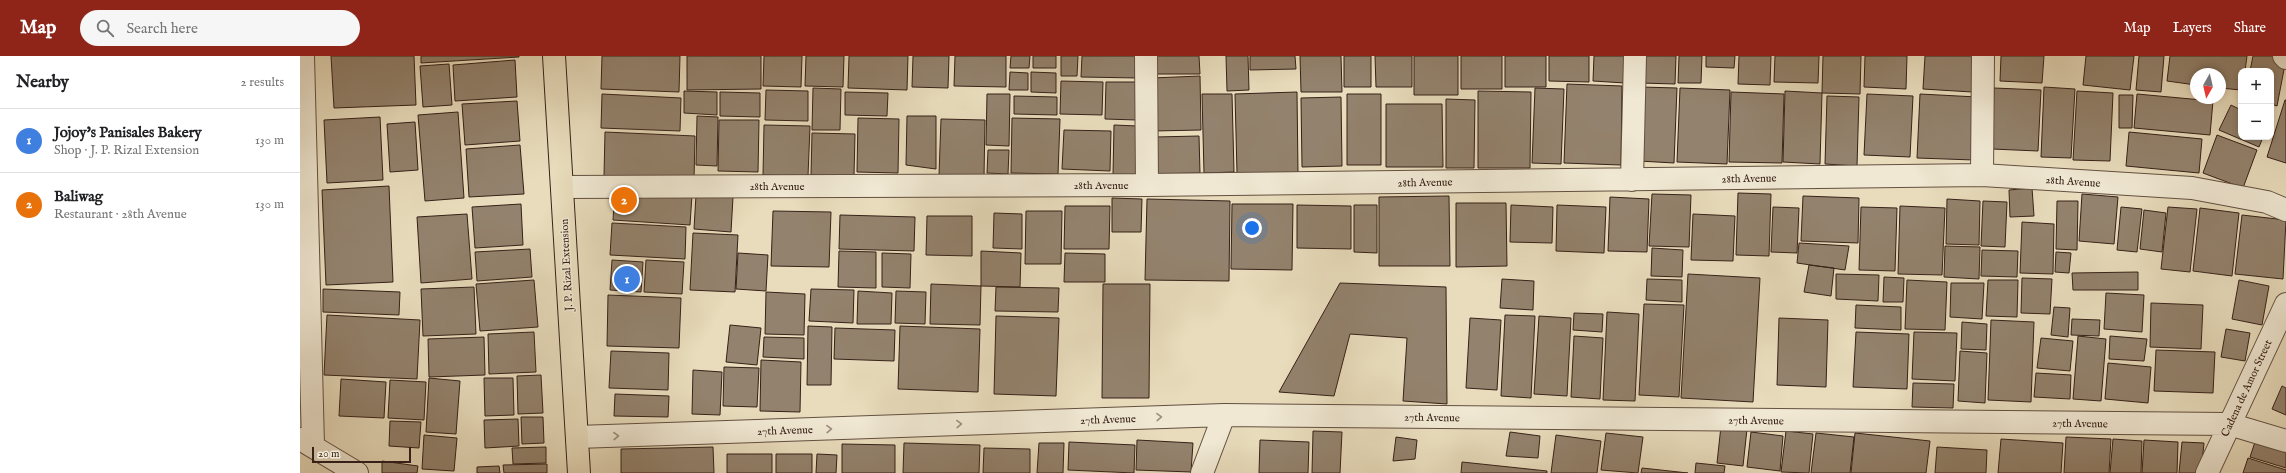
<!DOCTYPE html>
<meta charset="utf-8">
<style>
:root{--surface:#fff;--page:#f6f6f6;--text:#202124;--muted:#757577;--line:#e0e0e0;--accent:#8f2418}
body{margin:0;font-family:"IM FELL English",serif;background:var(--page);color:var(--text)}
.controls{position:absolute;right:12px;top:12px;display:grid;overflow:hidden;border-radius:8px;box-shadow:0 2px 6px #0003}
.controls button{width:36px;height:36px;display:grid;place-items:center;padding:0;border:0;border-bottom:1px solid var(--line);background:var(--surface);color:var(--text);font:20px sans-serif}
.compass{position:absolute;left:1890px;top:12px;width:36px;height:36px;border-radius:50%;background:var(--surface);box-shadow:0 2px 6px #0003;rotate:188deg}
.scale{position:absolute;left:12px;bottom:10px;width:99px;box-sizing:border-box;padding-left:4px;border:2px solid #372118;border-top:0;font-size:11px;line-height:14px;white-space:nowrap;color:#372118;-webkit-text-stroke:3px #f0e8d3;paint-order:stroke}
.you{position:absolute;left:952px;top:172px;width:14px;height:14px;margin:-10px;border:3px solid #fff;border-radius:50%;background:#1a73e8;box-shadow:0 0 0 6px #1a73e833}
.badge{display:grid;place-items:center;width:26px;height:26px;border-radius:50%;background:var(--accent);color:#fff;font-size:13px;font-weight:700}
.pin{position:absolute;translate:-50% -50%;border:2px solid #fff;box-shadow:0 1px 4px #0006}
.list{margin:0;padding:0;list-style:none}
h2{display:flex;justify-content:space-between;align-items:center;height:52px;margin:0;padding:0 16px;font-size:17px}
h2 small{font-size:13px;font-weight:400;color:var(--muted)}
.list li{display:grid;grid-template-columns:26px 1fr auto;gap:12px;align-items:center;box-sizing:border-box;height:64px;padding:0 16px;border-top:1px solid var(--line)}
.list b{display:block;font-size:15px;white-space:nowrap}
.list p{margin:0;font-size:13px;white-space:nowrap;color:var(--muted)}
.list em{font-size:13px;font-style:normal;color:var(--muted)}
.icon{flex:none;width:22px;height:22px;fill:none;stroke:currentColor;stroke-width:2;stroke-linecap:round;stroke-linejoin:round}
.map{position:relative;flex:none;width:1986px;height:417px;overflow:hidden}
header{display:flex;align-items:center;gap:24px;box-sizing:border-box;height:56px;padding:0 20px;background:var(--accent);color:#fff}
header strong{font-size:19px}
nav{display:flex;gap:22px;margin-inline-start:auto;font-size:14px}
.search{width:280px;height:36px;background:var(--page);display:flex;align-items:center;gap:10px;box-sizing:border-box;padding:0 14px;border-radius:22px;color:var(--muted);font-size:15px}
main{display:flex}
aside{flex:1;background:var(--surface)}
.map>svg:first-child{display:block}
</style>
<header>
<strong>Map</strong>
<div class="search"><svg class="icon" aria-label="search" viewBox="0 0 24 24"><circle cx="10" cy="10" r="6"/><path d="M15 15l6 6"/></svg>Search here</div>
<nav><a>Map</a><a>Layers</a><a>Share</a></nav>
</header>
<main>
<aside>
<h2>Nearby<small>2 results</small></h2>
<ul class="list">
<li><span class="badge" style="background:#3f7fe0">1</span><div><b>Jojoy's Panisales Bakery</b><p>Shop · J. P. Rizal Extension</p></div><em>130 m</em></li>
<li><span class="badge" style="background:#e8710a">2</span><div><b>Baliwag</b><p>Restaurant · 28th Avenue</p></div><em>130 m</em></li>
</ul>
</aside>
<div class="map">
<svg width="1986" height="417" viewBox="0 0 1986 417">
<rect width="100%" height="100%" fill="#e8dcbc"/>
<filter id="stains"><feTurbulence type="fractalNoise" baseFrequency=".005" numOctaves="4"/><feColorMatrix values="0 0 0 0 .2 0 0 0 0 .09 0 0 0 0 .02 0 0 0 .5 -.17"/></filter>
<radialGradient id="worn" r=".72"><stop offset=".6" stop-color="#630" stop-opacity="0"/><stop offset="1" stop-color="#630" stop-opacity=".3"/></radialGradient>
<!-- building -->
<path fill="#93826d" stroke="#372118" d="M31,0H114L116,49L34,52Z
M121,0H219V1L121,7Z
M302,0H380L379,36L301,33Z
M387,0H461V33L387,34Z
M464,0H502L501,31L463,30Z
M506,0H544L543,31L505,30Z
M549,0H608L607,34L548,32Z
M613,0H649L648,32L612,31Z
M655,0H706V31L654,30Z
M711,0H730L729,12H710Z
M733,0H756V12H733Z
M761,0H778L777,20H761Z
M782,0H839L838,22L781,21Z
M853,0H899L900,18H853Z
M926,0H948L949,34L927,35Z
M950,0H995L996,13L950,14Z
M1000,0H1041L1042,36H1001Z
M1044,0H1071V31H1044Z
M1075,0H1112V31H1076Z
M1114,0H1158V39H1114Z
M1161,0H1202V33H1161Z
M1205,0H1246V31H1205Z
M1249,0H1289V26L1249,25Z
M1294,0H1325V27L1293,25Z
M1342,0H1376L1375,28L1341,27Z
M1379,0H1402L1401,27H1378Z
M1406,0H1435L1434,12L1406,11Z
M1439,0H1471L1470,29L1438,28Z
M1475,0H1519L1518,27L1474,26Z
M1523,0H1561L1560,38L1522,37Z
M1565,0H1607L1606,33L1564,31Z
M1625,0H1674L1672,36L1623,33Z
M1701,0H1744L1742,27L1700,25Z
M1786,0H1834L1830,34L1783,29Z
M1839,0H1864L1861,36L1836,34Z
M1870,0H1947L1945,15H1941V34L1920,32V18H1896V29L1867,25Z
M1953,0H1973L1986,3L1977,50L1971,48V15H1950Z
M215,4L217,41L155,45L153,9Z
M149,8L152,49L123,51L120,10Z
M710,16L728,17V34H709Z
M731,16L756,17V37L731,36Z
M900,20L901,74L853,75L852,22Z
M761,25L803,26L802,59L760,58Z
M806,26H838L837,64L805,63Z
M1267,28L1322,30L1321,109L1264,107Z
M1341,31L1377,32L1374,107L1339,105Z
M1744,31L1775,33L1771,102L1741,101Z
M513,32L541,33L540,74H512Z
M1235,32L1264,33L1261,108L1232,107Z
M1380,32L1430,34L1427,108L1377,106Z
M1694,32L1741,34L1738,95L1692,93Z
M466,34L508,35V65L465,64Z
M384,35L417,36V59L384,57Z
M1178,35L1231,36L1230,112H1178Z
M1485,35L1522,37L1520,108L1483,106Z
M1777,35L1813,37L1810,105L1773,104Z
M420,36L460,37V61L420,60Z
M545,36L588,37L587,60L545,59Z
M997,36L998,117H937L935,38Z
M1431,36L1484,38L1482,107L1429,106Z
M302,38L381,42L380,75L301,72Z
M687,38H710L709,90L686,89Z
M902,38H932L934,116L904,117Z
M1047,38H1081V109H1047Z
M1567,38L1613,40L1610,101L1564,99Z
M1620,38L1677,41L1674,104L1617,102Z
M1837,38L1913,45L1910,79L1834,72Z
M1819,39H1833L1832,72H1819Z
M714,40L757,41V59L714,58Z
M1527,40L1559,41L1557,110L1525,108Z
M1041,41L1042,110L1002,111L1001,42Z
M1146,43L1175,44L1174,112H1146Z
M1985,44H1986V107L1967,101Z
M217,45L220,85L165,89L162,48Z
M1086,48H1142L1143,111H1086Z
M1931,49L1941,54V81H1963L1959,91L1919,74Z
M158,56L164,142L125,145L118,59Z
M397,60L418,61L417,110L396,109Z
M607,60H636V113L606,109Z
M80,61L83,124L27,127L24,64Z
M558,62L599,63L598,117L557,116Z
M712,62L760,63L758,118L711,117Z
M641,63L685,64L684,121L639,119Z
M419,64H459L458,116L418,115Z
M115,66L118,114L90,116L87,68Z
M464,69L510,70L508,120L463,119Z
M814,69L837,70L836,120L813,119Z
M764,74L811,75L810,115L762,113Z
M305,76L395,80L394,124L304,120Z
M1829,76L1902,83L1899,117L1826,110Z
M512,77L555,78L554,120L511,119Z
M1917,79L1957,94L1943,132L1903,117Z
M899,80L900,117L855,118V81Z
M220,89L224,138L169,141L166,93Z
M688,94H709L708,118L687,117Z
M89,130L93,226L26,229L22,134Z
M1732,132L1734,160L1710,161L1709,134Z
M315,134L392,139L390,169L313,164Z
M1438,137L1471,138L1469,200L1436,199Z
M1352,138L1391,139L1389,191L1349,190Z
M1782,138L1818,141L1814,188L1779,185Z
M396,139L433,141L431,176L394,173Z
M1149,140L1150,210H1079V141Z
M1503,140L1559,142L1558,187L1501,185Z
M1310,141L1349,143L1347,196L1308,195Z
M812,142L842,143L841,176H812Z
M847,143L930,145L929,225L845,224Z
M1647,143L1680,145L1679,189L1646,188Z
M1683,145L1707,146L1705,191L1681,190Z
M1757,145H1778L1777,194L1756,193Z
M1156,147H1206L1207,210L1156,211Z
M221,148L223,189L175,192L172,151Z
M932,148H993L992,214L931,213Z
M997,149L1051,150V193L997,192Z
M1054,149H1077V197L1054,196Z
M1211,149L1253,151L1252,187L1210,186Z
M1257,149L1306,151L1304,197L1256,195Z
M765,150H810L809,193H764Z
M1600,150L1645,152L1642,219L1598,218Z
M1473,151L1499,152L1497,197L1471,196Z
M1561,151L1597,152L1595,215L1559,214Z
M1821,151L1842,153L1837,196L1817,194Z
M1868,151L1897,153L1890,216L1861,213Z
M1900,152L1939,157L1932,220L1893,215Z
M1844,154L1866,157L1862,196L1840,193Z
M473,155L531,156L529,211L471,210Z
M726,155H762L761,208H725Z
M694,157L722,158V193L693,192Z
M167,158L172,223L121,227L117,161Z
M1393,158L1435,160L1433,205L1391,204Z
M540,159L615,161L614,195L539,193Z
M1942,159L1986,164L1983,223L1935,218Z
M627,160H672V200L626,199Z
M1722,166L1754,168L1753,218L1720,217Z
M312,167L386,171L385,203L310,199Z
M393,177L438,179L435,236L390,234Z
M1499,187L1549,190L1545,214L1497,207Z
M1645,190L1680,191L1679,223L1644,221Z
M1352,192L1383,194L1382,221L1351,220Z
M230,193L232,221L177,225L175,196Z
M1682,194L1718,195L1717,221L1681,220Z
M539,195L576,196V232L538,231Z
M681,195L721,197L720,231L681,230Z
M1756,196L1771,197L1769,217L1755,216Z
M438,197L468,199L466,235L436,233Z
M582,197L611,198L610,232L582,231Z
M765,197L805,198V226H764Z
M312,204L343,206L341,236L310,234Z
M346,204L384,206L382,238L344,236Z
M1509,209L1534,212L1531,240L1504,236Z
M1838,216V234H1773L1772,217Z
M1388,218L1460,222L1453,346L1381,342Z
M1536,218L1579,219L1578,245L1536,243Z
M1584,221L1604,222L1603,246H1583Z
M1722,222L1752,223L1750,258L1721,257Z
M1202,223L1234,225L1233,254L1200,252Z
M1347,223L1382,224V246L1346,244Z
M234,224L238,271L180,275L176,228Z
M1607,224L1647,226L1645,274L1605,273Z
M1688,224H1718L1717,261L1686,260Z
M1939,224L1969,230L1962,269L1932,263Z
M1040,227L1146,231L1147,348L1103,345L1107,282L1050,278L1034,340L979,336Z
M1651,227H1684L1682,263L1650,261Z
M631,228L681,230L680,269L630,268Z
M803,228H850L849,342H802Z
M174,231L176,278L123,280L121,233Z
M696,231L759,232L758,256L695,255Z
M23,233L100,236L99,259L23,256Z
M511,233L554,234L553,267L509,265Z
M558,235L592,237L591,268H557Z
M596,235L626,236L625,268L595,267Z
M466,236L505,238L504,279L465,278Z
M1806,237L1844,239L1842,276L1804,273Z
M308,239L381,242L379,292L307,290Z
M1851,247L1903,249L1901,293L1850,291Z
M1344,248L1384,249L1379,341L1339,339Z
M1556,249L1601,251V274L1555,272Z
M1754,251L1770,252L1768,281L1751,279Z
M1307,256L1339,258L1335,345L1303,344Z
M1274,257L1303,258L1302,276L1273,274Z
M27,259L120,264L117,323L24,319Z
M1205,259L1235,260L1231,342L1201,340Z
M696,260L759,262L756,340L694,338Z
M1239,260L1271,262L1267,340L1234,338Z
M1170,262L1201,264L1197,334L1166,332Z
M1479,262L1528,264L1526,331L1477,329Z
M1772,263L1800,264L1799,280L1771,279Z
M1691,264L1734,266L1731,346L1688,344Z
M1662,266L1687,268L1686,294L1661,293Z
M430,269L461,272L457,309L426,306Z
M508,270L532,271L531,329H507Z
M600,270L680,273L678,336L598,333Z
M535,272L595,274L594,305L534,303Z
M1926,273L1950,277L1945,305L1921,301Z
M234,276L236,316L189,318L188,278Z
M1556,276L1609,278L1607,333L1553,331Z
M1614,276L1657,277L1655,325L1612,323Z
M1274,280L1303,282L1300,343L1271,341Z
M1778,280L1806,283L1801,345L1773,343Z
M1810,280L1847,283L1844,305L1809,303Z
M184,281L185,319L129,321L128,283Z
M464,281L504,282V303L463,301Z
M1741,282L1773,285L1770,315L1737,312Z
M1856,294L1915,296L1913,337L1854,335Z
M311,295L369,297L368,334L309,332Z
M1660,295L1687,297L1685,347L1658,345Z
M461,304L501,306L500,356L460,355Z
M1808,307L1851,311L1848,347L1805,343Z
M424,311L459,312L457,351L423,350Z
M393,314L422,316L420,359L392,358Z
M1736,317L1771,319L1770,343L1734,341Z
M241,319L243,357L218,358L217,320Z
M129,322L160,325L156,378L126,376Z
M184,322H213L214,359L185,360Z
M41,323L86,326L84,362L39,360Z
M90,324L126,326L124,364L88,362Z
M1613,327L1654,328L1653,352L1612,351Z
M1982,330L1986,332V359L1972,353Z
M315,338L369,340L368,361L314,360Z
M221,361H243L244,387L222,388Z
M218,363L219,390L185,392L184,364Z
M90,365L121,366L119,392L89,390Z
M1421,370L1447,373L1443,410L1417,407Z
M1013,375L1042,376L1040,417H1012Z
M1486,375L1513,378L1509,417L1481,416Z
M1210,376L1240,380L1238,402L1206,400Z
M1451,376L1483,380L1480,415L1447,411Z
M1306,377L1343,381L1338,417L1301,414Z
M1516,377L1554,381L1550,417H1511Z
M1555,377L1630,385L1626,417H1551Z
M124,379L157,382L154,415L122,413Z
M1256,379L1301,385L1297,417H1251Z
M1096,381L1117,384L1115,403L1093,405Z
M1766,381L1811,383L1809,417H1764Z
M1701,383L1763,387L1761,417H1698Z
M1813,383L1842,385L1841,417H1810Z
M837,384L893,387L891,416L836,414Z
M960,384L1009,386L1008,417H959Z
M1844,384L1878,386L1877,417H1842Z
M769,386L835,389L834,417L768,414Z
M1882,386L1904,387L1901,417H1879Z
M1955,386L1986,395V412L1950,401Z
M604,387L680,389L679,417H603Z
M739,387H764L763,417H737Z
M542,388L595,389V417H542Z
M246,391V407L213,408L212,392Z
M413,391L414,417H321V393Z
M1637,391L1687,394L1686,417H1635Z
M684,392L730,393V417H683Z
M427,398H472V417H427Z
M476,398H512V417H476Z
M517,398L537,399L536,417H516Z
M1948,402L1986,414V417H1943Z
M82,405L118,410L117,417H82Z
M1162,406L1247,415V417H1161Z
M1396,407L1425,410L1424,417H1395Z
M247,408V417H204L203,409Z
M199,410L200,417H177V411Z
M1342,412L1388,417H1341Z"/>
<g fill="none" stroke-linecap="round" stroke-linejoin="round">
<!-- minor casing -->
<g stroke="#635041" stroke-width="24">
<path id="minor" d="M3,0L13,389
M846,0L847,129
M1984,0L1986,2
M1682,119L1683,0
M1332,124L1335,0
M262,131L847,129L1682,119L1892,132L1967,146L1986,154
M277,381L924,359L1929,368L1986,385
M0,383L57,417
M902,417L924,359
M1907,417L1986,248"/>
</g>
<!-- major casing -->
<g stroke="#372118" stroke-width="24">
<path id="major" d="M254,0L279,417"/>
</g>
<!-- minor -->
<use href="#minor" stroke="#f0e8d3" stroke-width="22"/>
<!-- major -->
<use href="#major" stroke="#e8dcbc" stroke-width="22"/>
</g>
<!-- one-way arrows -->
<defs><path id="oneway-chevron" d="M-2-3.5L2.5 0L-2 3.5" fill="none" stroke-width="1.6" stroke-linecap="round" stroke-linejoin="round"/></defs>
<g stroke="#9d8e7f">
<use href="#oneway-chevron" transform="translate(859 361) rotate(-2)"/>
<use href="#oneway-chevron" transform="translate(659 368) rotate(-2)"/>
<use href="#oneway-chevron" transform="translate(529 373) rotate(-2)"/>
<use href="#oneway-chevron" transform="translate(316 380) rotate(-2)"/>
</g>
<g text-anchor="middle" stroke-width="3" stroke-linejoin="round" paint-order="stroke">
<!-- street labels -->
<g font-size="11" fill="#372118" stroke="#f0e8d3">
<text transform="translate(1449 122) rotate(-1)" y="4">28th Avenue</text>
<text transform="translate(1773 125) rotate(4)" y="4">28th Avenue</text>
<text transform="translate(1125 126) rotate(-1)" y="4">28th Avenue</text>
<text x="801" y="133">28th Avenue</text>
<text x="477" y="134">28th Avenue</text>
<text transform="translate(266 209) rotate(-93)" y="4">J. P. Rizal Extension</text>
<text transform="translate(1946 332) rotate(-65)" y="4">Cadena de Amor Street</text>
<text transform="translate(1132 361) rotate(1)" y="4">27th Avenue</text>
<text transform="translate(808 363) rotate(-2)" y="4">27th Avenue</text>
<text transform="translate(1456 364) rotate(1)" y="4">27th Avenue</text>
<text transform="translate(1780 367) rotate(1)" y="4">27th Avenue</text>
<text transform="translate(485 374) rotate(-2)" y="4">27th Avenue</text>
</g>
</g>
<rect width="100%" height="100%" filter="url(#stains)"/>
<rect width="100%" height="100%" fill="url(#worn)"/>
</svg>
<div class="controls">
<button>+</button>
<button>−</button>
</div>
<svg class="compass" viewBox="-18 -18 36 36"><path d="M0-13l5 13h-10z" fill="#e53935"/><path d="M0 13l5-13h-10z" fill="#757577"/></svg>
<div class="scale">20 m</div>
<div class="you"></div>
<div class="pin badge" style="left:327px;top:223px;background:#3f7fe0">1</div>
<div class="pin badge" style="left:324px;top:144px;background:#e8710a">2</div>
</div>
</main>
